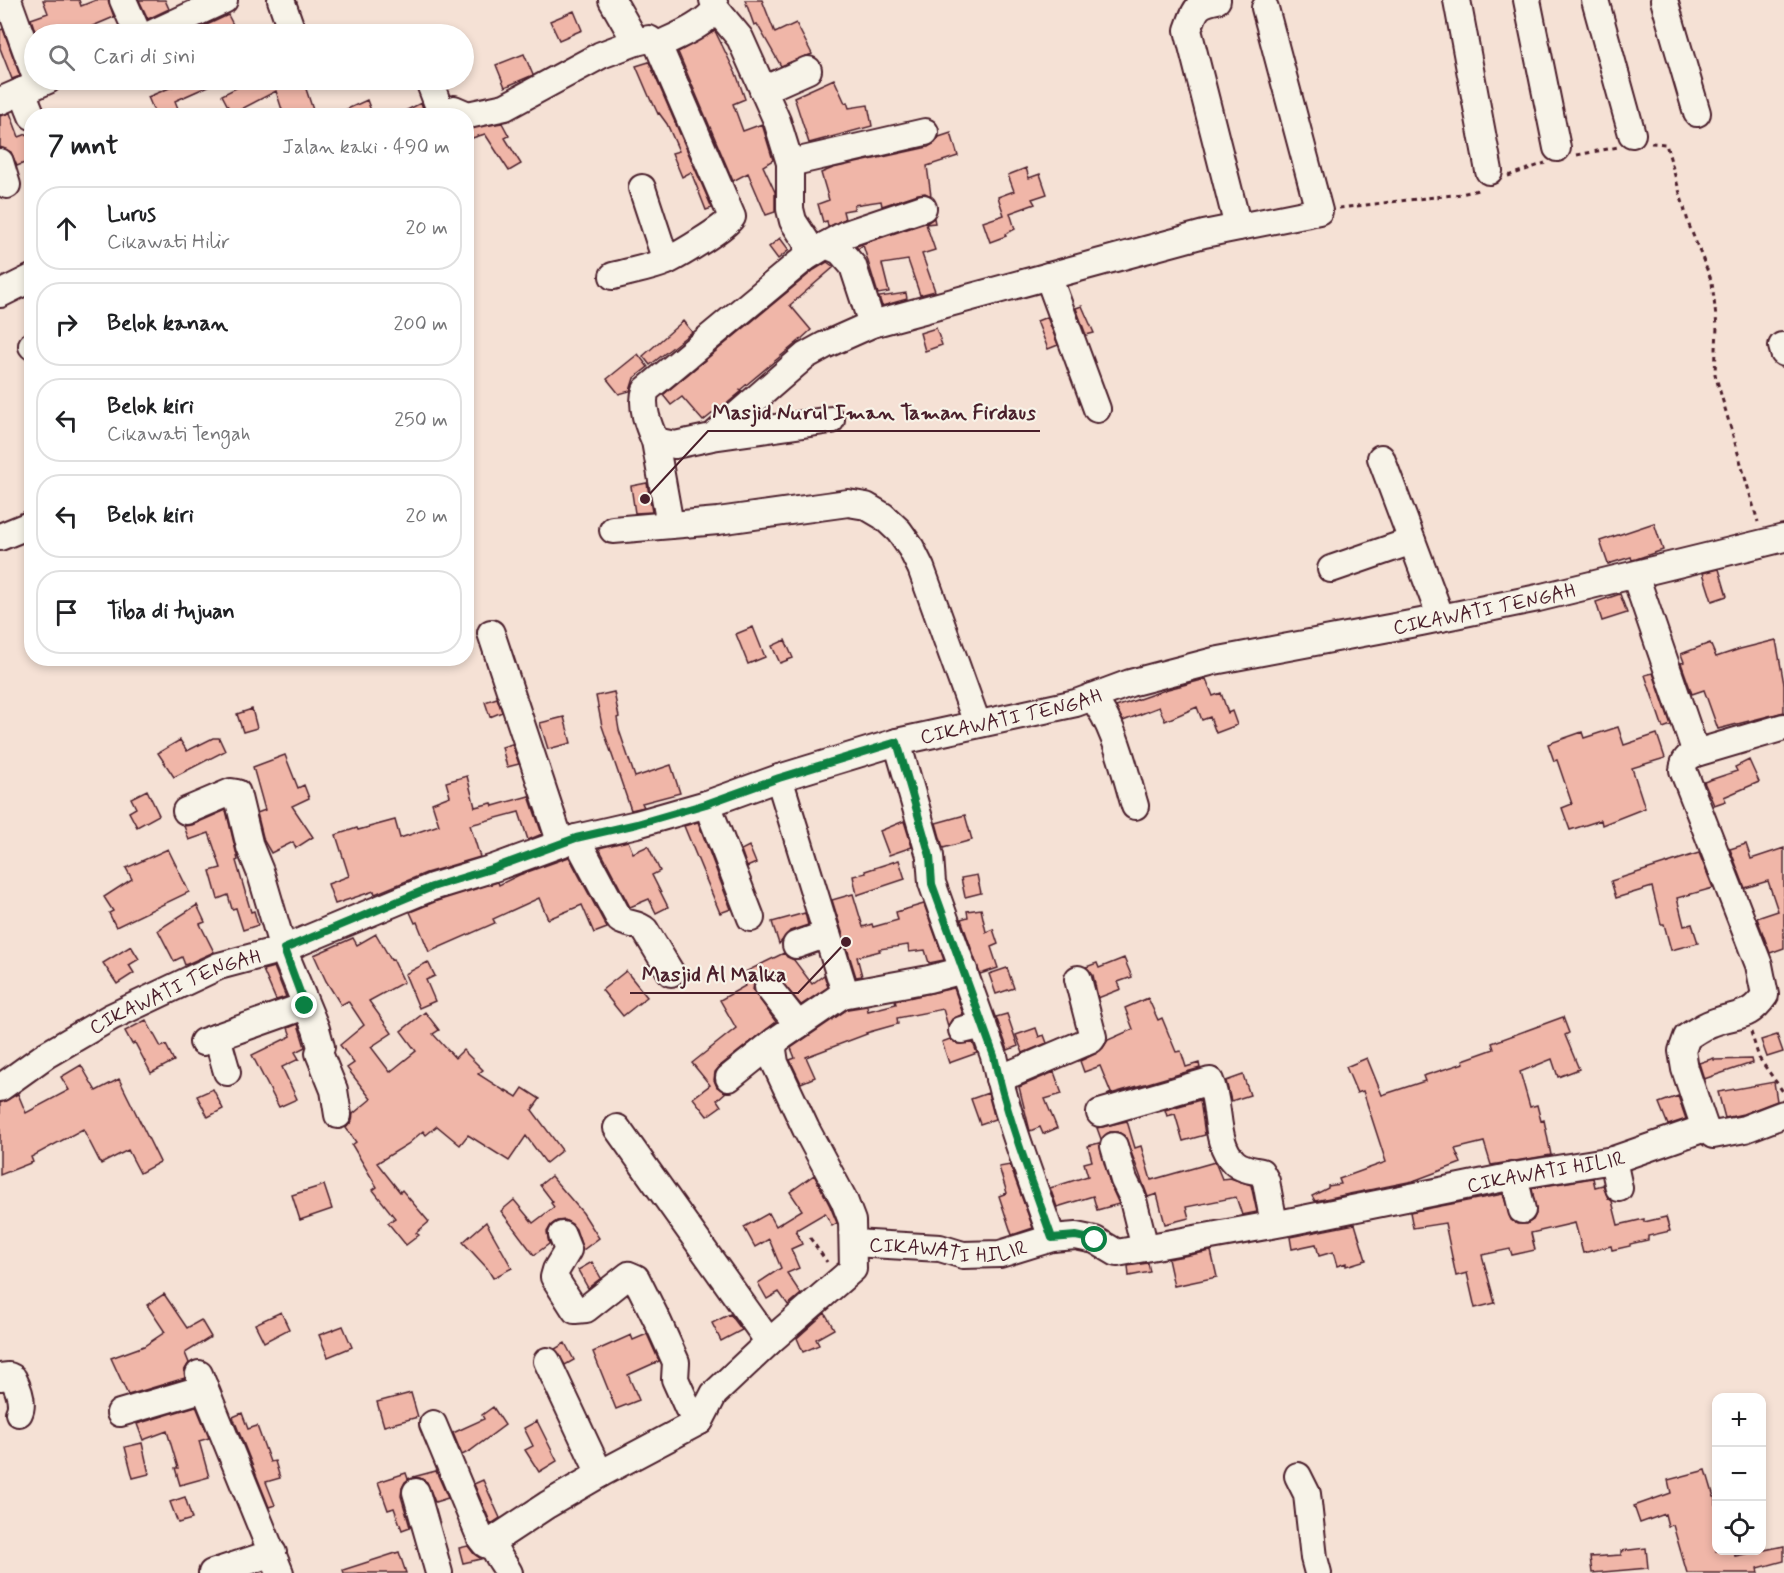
<!DOCTYPE html>
<html lang="id">
<meta charset="utf-8">
<style>
:root{--surface:#fff;--page:#f2f2f2;--text:#202124;--muted:#757577;--line:#e0e0e0}
body{margin:0;font-family:Mynerve,sans-serif;background:var(--page);color:var(--text)}
.controls{position:absolute;right:18px;bottom:18px;display:grid;overflow:hidden;border-radius:12px;box-shadow:0 3px 9px #0003}
.controls button{width:54px;height:54px;display:grid;place-items:center;padding:0;border:0;border-bottom:2px solid var(--line);background:var(--surface);color:var(--text);font:30px sans-serif}
.stop{position:absolute;width:18px;height:18px;margin:-14px;border:4px solid #0b8043;border-radius:50%;background:#fff}
.stop.end{background:#0b8043;border-color:#fff;box-shadow:0 2px 6px #0008}
.list{margin:0;padding:0;list-style:none}
h2{display:flex;justify-content:space-between;align-items:center;height:78px;margin:0;padding:0 24px;font-size:26px}
h2 small{font-size:20px;font-weight:400;color:var(--muted)}
.list li{display:grid;grid-template-columns:39px 1fr auto;gap:18px;align-items:center;box-sizing:border-box;height:84px;margin:0 12px 12px;padding:0 12px;border:2px solid var(--line);border-radius:24px}
.list b{display:block;font-size:22px;white-space:nowrap}
.list p{margin:0;font-size:20px;white-space:nowrap;color:var(--muted)}
.list em{font-size:20px;font-style:normal;color:var(--muted)}
.icon{flex:none;width:33px;height:33px;fill:none;stroke:currentColor;stroke-width:2;stroke-linecap:round;stroke-linejoin:round}
.map{position:relative;flex:none;width:1784px;height:1573px;overflow:hidden}
.search{position:absolute;background:var(--surface);box-shadow:0 3px 9px #0003;left:24px;top:24px;width:450px;height:66px;display:flex;align-items:center;gap:15px;box-sizing:border-box;padding:0 21px;border-radius:33px;color:var(--muted);font-size:22px}
.panel{position:absolute;background:var(--surface);box-shadow:0 3px 9px #0003;left:24px;top:108px;width:450px;height:558px;border-radius:24px}
.map>svg:first-child{display:block}
</style>
<div class="map">
<svg width="1784" height="1573" viewBox="0 0 1784 1573">
<rect width="100%" height="100%" fill="#f5e1d5"/>
<filter id="ink" filterUnits="userSpaceOnUse"><feTurbulence type="fractalNoise" baseFrequency=".0167" numOctaves="2"/><feDisplacementMap in="SourceGraphic" scale="12" xChannelSelector="R" yChannelSelector="G"/><feConvolveMatrix kernelMatrix="1 2 1 2 8 2 1 2 1" color-interpolation-filters="sRGB"/></filter>
<g filter="url(#ink)">
<!-- building -->
<path fill="#f0b6a8" stroke="#4a1f2b" stroke-width="1.5" d="M43,0H79L81,6L96,0H108L114,17L81,31L82,34H36L31,19L48,13Z
M139,0H165L169,9L148,19Z
M745,0H762L775,33L796,23L812,54L781,66L757,24L754,25Z
M574,11L582,30L559,40L550,21Z
M228,15L238,34H195L194,31Z
M3,29L20,76L12,79L0,48V30Z
M715,31L737,76L745,99L733,104L743,131L762,124L773,160L763,166L775,192V212L766,215L748,173L733,181L678,52Z
M524,54L533,75L505,87L496,65Z
M649,62L712,208L706,210L691,172L682,177L672,153L679,151L667,124L659,113L658,114L652,101H651L636,66Z
M834,79L845,103L847,102L849,108L868,105L872,126L809,143L794,97Z
M171,80H222L175,101L181,116H156L148,97L174,86Z
M252,80H303L315,116H284L276,91L232,114L222,95Z
M367,100L373,116H332Z
M421,103L426,116H395Z
M10,113L19,137L32,132V160L17,166L11,152L0,147V116Z
M502,123L509,136L505,138L521,164L509,171L485,134L466,140V129Z
M951,133L958,156L927,166L931,196L925,193L918,194L882,206L881,201L854,205V209L843,211L845,219L828,227L827,221L823,222L818,204L829,200L821,173L833,168L928,147L935,143L939,137Z
M1026,168L1029,178L1040,174L1047,194L1032,199L1035,204L1010,213L1015,229L1005,234L1006,236L990,242L983,222L1004,215L998,197L1014,191L1008,175Z
M934,218L935,223L926,224L935,250L922,254L935,291L920,295L908,260L882,264L889,292L878,294L863,245L858,249L856,246L928,222Z
M780,238L789,250L778,259L769,247Z
M827,262L834,267L790,305L811,330L799,341L740,390L742,391L724,406L723,405L703,421L682,397L671,405L663,395L814,270Z
M906,293L907,299L882,306L879,297Z
M1082,306L1094,333L1086,335L1076,308Z
M1047,317L1058,345L1048,349L1037,321Z
M683,321L692,332L650,365L643,356Z
M936,328L942,345L925,351L920,333Z
M638,354L648,367L634,378L630,391L619,394L607,379Z
M647,483L652,512L635,513L631,486Z
M1654,523L1663,550L1636,559L1632,560L1631,557L1608,564L1600,541Z
M1719,569L1727,596L1712,601L1703,573Z
M1620,594L1627,613L1602,621L1596,602Z
M753,627L765,657L748,664L736,634Z
M785,640L793,658L780,663L772,646Z
M1776,640L1784,684V712L1718,729L1704,690L1692,694L1681,663L1684,662L1681,654L1710,643L1716,657L1740,649Z
M1653,673L1671,725L1663,728L1645,675Z
M1206,679L1213,696L1221,693L1228,713L1232,711L1237,725L1216,733L1210,717L1202,720L1197,707L1165,721L1159,707L1123,721L1116,707L1168,689Z
M614,692L619,717L617,718L619,730L635,777L671,765L680,793L642,803L644,807L631,810L602,726L596,696Z
M497,698L502,712L490,717L485,702Z
M252,709L257,728L243,732L237,714Z
M564,717L571,743L548,749L540,723Z
M1618,727L1624,745L1657,734L1665,758L1632,768L1645,808L1602,825L1601,820L1570,830L1562,808L1572,804L1557,760L1554,761L1548,744L1582,732L1584,738Z
M213,738H219L225,751L174,777L158,753L180,740L187,751Z
M512,744L519,764L507,767L502,747Z
M285,755L298,788L304,785L309,798L292,806L313,837L296,848L293,842L271,853L264,841L257,813L265,810L253,767Z
M1749,760L1759,782L1724,797L1726,801L1714,805L1704,782L1737,771L1735,767Z
M467,776L475,807L492,803L493,806L529,796L542,834L528,840L519,812L470,825L480,857L426,873L375,894L374,891L335,904L328,884L349,876L336,835L357,828L358,830L395,820L400,838L439,825L432,803L450,796L446,782Z
M147,790L159,815L137,827L129,812L136,808L131,798Z
M226,810L238,860L236,861L251,912L254,911L258,925L243,930L236,908L232,909L228,895L218,899L210,871L221,868L209,833L189,840L184,826L192,825Z
M965,815L972,840L943,848L936,823Z
M904,821L912,847L889,855L880,831Z
M698,822L731,909L720,913L684,826Z
M628,841L633,853L648,846L660,871L652,875L668,907L656,913L649,899L630,907L599,848Z
M1746,844L1751,859L1784,848V948L1770,953L1757,918L1778,911L1768,881L1745,888L1730,849Z
M749,846L756,863L747,867L741,850Z
M168,849L189,892L116,927L109,913L113,911L104,897L132,879L126,868Z
M1699,853L1713,888L1677,898L1684,926L1692,924L1698,943L1671,950L1664,924H1661L1652,887L1616,898L1611,881Z
M569,857L607,928L594,933L582,905L548,919L539,898L493,919L495,923L429,952L417,922L415,923L410,912L437,901L498,882L499,885L519,875Z
M899,860L905,879L857,895L853,876L866,873L865,871Z
M977,875L981,893L965,897L961,878Z
M853,894L863,927L872,924L873,927L898,920L896,912L924,904L944,960L929,963L925,950L909,952L908,945L879,949L880,951L857,957L862,976L856,977L832,900Z
M197,905L205,922L200,924L214,952L185,965L182,957L174,961L158,930Z
M981,909L986,932L993,929L998,944L991,947L998,968L980,974L961,919L968,917L967,911Z
M805,913L808,925L790,931L779,944L772,922Z
M376,934L391,960L393,959L404,982L369,1001L392,1033L371,1047L390,1072L416,1051L401,1031L425,1012L439,1030L433,1034L455,1058L463,1050L483,1070L478,1074L506,1092V1090L517,1097L523,1088L540,1099L532,1110L562,1150L546,1163L526,1136L509,1161L468,1135L460,1145L437,1126L426,1135L423,1131L408,1144L377,1163L400,1192L402,1190L429,1222L416,1233L419,1235L406,1245L388,1223L395,1218L373,1190L377,1187L352,1145L356,1142L346,1128L352,1121L353,1114L371,1099L347,1068L354,1063L340,1045L364,1025L348,1001L341,1005L326,981L314,955L353,938L357,945Z
M131,946L139,959L129,965L134,973L117,984L103,963Z
M784,953L787,957L794,960L812,984L824,975L828,987L801,1005L774,973L765,972L758,976L754,982L753,990L776,1022L720,1066L715,1072L714,1080L717,1087L726,1092L717,1100L721,1106L707,1116L693,1098L710,1085L692,1063L736,1028L720,1000L745,986L739,975Z
M1124,958L1132,977L1118,982L1121,989L1098,998L1093,975L1086,967L1097,963L1099,968Z
M428,962L435,976L426,980L435,1001L419,1008L405,974Z
M274,967L286,997L276,1000L263,970Z
M1007,968L1014,988L996,994L989,974Z
M626,971L647,997L623,1016L602,990Z
M954,988L963,1014L952,1019L948,1026L943,1009L897,1018L898,1024L866,1033L867,1034L806,1057L815,1077L801,1083L790,1060L795,1058L791,1048L848,1009L867,1006L868,1011L896,1004L895,1001L899,1000Z
M1148,998L1158,1020L1162,1018L1176,1052L1181,1051L1186,1067L1199,1063L1200,1068L1107,1095L1111,1093L1100,1066L1084,1072L1080,1061L1097,1053L1103,1048L1108,1040L1133,1029L1125,1008Z
M1007,1014L1018,1046L1008,1050L996,1017Z
M1563,1017L1569,1033L1565,1035L1579,1069L1558,1077L1552,1059L1520,1072L1530,1107L1537,1105L1541,1121L1544,1120L1551,1155L1491,1165L1484,1142L1455,1149L1461,1163L1413,1181L1315,1201L1312,1196L1328,1188V1186L1341,1184L1339,1179L1386,1162L1363,1091L1357,1093L1346,1067L1367,1058L1382,1095L1425,1081L1423,1076L1464,1063L1463,1060L1494,1049L1492,1043Z
M146,1020L161,1047L166,1045L174,1061L151,1073L135,1043L132,1044L125,1031Z
M298,1024L305,1047L295,1052L299,1059L282,1067L297,1099L279,1107L252,1055L291,1036L288,1028Z
M1036,1028L1039,1037L1044,1035L1047,1043L1023,1053L1016,1035Z
M1777,1035L1783,1052L1767,1057L1761,1040Z
M950,1039L958,1044L973,1043L977,1053L949,1063L942,1042Z
M1714,1058V1060L1751,1059L1752,1063L1704,1079L1699,1063Z
M81,1065L96,1091L119,1079L160,1162L140,1173L128,1150L101,1164L83,1129L31,1157L33,1162L0,1175V1103L18,1094L26,1113L69,1090L61,1077Z
M1054,1072L1062,1094L1045,1099L1057,1128L1043,1134L1040,1127L1030,1131L1019,1087Z
M1243,1075L1250,1095L1231,1101L1226,1081Z
M1774,1082L1777,1101L1743,1114L1725,1118L1718,1092Z
M213,1089L223,1109L208,1117L197,1096Z
M988,1093L995,1119L980,1124L971,1099Z
M1678,1096L1686,1119L1668,1125L1659,1103Z
M1200,1100L1205,1135L1183,1141L1175,1114L1167,1116L1165,1110Z
M1127,1121L1135,1148L1141,1146L1151,1180L1215,1162L1222,1179L1230,1178L1251,1185L1257,1212L1242,1215L1236,1197L1186,1207L1189,1218L1165,1224L1157,1194L1148,1197L1125,1136L1118,1132H1110L1101,1139L1097,1128Z
M1099,1143L1110,1184L1119,1204L1097,1210L1093,1196L1057,1207L1050,1188L1088,1176L1084,1163L1092,1161L1088,1146Z
M1010,1165L1033,1228L1012,1235L999,1196L1007,1193L999,1167Z
M814,1175L830,1206L837,1223L832,1226L825,1213L796,1230L802,1244L791,1249L799,1268L787,1273L801,1294L788,1305L779,1292L767,1299L758,1283L781,1268L769,1239L755,1247L744,1227L769,1213L776,1226L802,1210L790,1192Z
M551,1176L583,1213L599,1238L583,1250L576,1229L572,1224L565,1220L557,1221L551,1225L547,1232L549,1244L534,1255L501,1211L514,1200L533,1223L554,1207L551,1203L553,1202L540,1185Z
M1593,1178L1595,1187L1603,1185L1608,1198L1612,1201L1618,1225L1644,1219V1222L1666,1217L1670,1231L1648,1236V1240L1630,1244V1246L1612,1250L1611,1246L1583,1253L1575,1223L1531,1233L1535,1250L1512,1255L1510,1249L1482,1255L1495,1303L1475,1308L1467,1273L1456,1276L1445,1223L1413,1228L1410,1212L1503,1194L1511,1220L1517,1224H1526L1533,1220L1536,1214L1532,1188Z
M324,1185L332,1209L300,1220L292,1195Z
M486,1222L512,1268L493,1278L487,1268L463,1242Z
M1355,1224L1366,1260L1346,1266V1263L1337,1266L1333,1252L1319,1256L1316,1244L1292,1249L1290,1237Z
M1211,1251L1217,1277L1174,1286L1168,1259Z
M592,1262L601,1278L588,1288L578,1270Z
M1148,1263L1150,1272L1129,1276L1128,1266Z
M164,1294L187,1328L201,1320L211,1337L185,1353L189,1363L184,1371L185,1378L128,1395L111,1358L144,1346L165,1332L147,1305Z
M281,1312L289,1329L264,1342L255,1324Z
M825,1313L834,1329L816,1339L819,1345L803,1352L797,1338Z
M730,1314L742,1330L721,1341L712,1323Z
M343,1326L352,1347L328,1357L319,1335Z
M647,1334L659,1361L628,1375L639,1400L616,1409L593,1352L631,1335L633,1340Z
M565,1343L574,1360L565,1365L555,1349Z
M411,1393L418,1417L384,1426L377,1402Z
M196,1406L209,1438L199,1441L209,1477L180,1485L175,1468H178L167,1431L143,1440L137,1424Z
M493,1407L505,1425L470,1451L462,1455L453,1433L484,1419L482,1415Z
M242,1413L248,1429L257,1426L270,1462L275,1461L280,1478L266,1482L275,1505L269,1507L233,1417Z
M537,1421L557,1461L539,1472L525,1450L533,1446L524,1428Z
M142,1443L149,1474L133,1478L125,1447Z
M1706,1470L1714,1497H1716V1551H1734L1735,1556L1784,1546V1561L1758,1568L1759,1573H1687L1673,1525L1668,1526L1665,1514L1640,1523L1634,1506L1671,1493L1668,1480Z
M436,1471L448,1498L435,1502L427,1482L420,1478L413,1477Z
M406,1473L408,1479L410,1478L405,1482L402,1488L401,1496L410,1527L402,1530L394,1508L388,1510L378,1482Z
M483,1480L500,1518L491,1524L474,1484Z
M185,1497L192,1519L178,1523L170,1502Z
M468,1546L474,1554L481,1559L463,1563L459,1548Z
M1646,1548L1648,1568L1592,1573L1590,1557L1621,1555V1551Z
M399,1552L406,1573H344L343,1570Z"/>
<g fill="none" stroke-linecap="round" stroke-linejoin="round">
<!-- minor casing -->
<g stroke="#4a1f2b" stroke-width="30">
<g id="minor">
<path d="M8,0L34,72"/>
<path d="M123,0L138,34"/>
<path d="M281,0L293,34"/>
<path d="M612,0L636,42L649,39L658,45L732,217C727,227 679,255 667,261C651,268 630,271 613,276"/>
<path d="M713,0L716,9L740,38L777,121L790,163V209L793,221L806,241L808,249L805,258"/>
<path d="M1217,0C1195,4 1195,11 1188,30L1238,227"/>
<path d="M1457,0L1489,171"/>
<path d="M1527,0L1557,148"/>
<path d="M1595,0L1632,134"/>
<path d="M1664,0L1697,113"/>
<path d="M151,34L224,0"/>
<path d="M658,45C679,35 701,27 716,9"/>
<path d="M429,81L442,115"/>
<path d="M763,90L808,70"/>
<path d="M22,91L32,116"/>
<path d="M0,101L48,80"/>
<path d="M442,116L454,109L468,115L505,107L601,55L636,42"/>
<path d="M0,162L7,185"/>
<path d="M790,163L925,132"/>
<path d="M642,188L666,261"/>
<path d="M826,245L846,234L923,208"/>
<path d="M1048,276L1097,409"/>
<path d="M0,294L32,278"/>
<path d="M32,345V346"/>
<path d="M1782,346L1784,353"/>
<path d="M712,437L831,420"/>
<path d="M655,441L675,445L712,437L805,356L825,345L872,324L1204,234L1319,211L1265,8"/>
<path d="M1381,458L1441,618"/>
<path d="M670,525L655,441C649,427 640,406 646,390L805,258L826,245L840,251L853,266L872,324"/>
<path d="M613,530L718,521L848,503L866,506L883,516L899,531L911,548L921,568L977,723"/>
<path d="M0,537L32,524"/>
<path d="M1331,569L1412,541"/>
<path d="M1635,575L1696,753"/>
<path d="M491,633L561,844"/>
<path d="M1092,697C1116,727 1124,770 1135,806"/>
<path d="M897,742L930,856L932,883L994,1056C1007,1118 1031,1178 1052,1238"/>
<path d="M707,804L751,918"/>
<path d="M186,811L231,792L237,793L250,847L261,874L283,949L316,1029L321,1047L319,1053L334,1090L338,1115"/>
<path d="M576,838L620,920C629,925 638,923 645,930L671,973"/>
<path d="M796,945L827,934"/>
<path d="M768,987L798,1025"/>
<path d="M842,995L929,979L964,970"/>
<path d="M962,1030L983,1025"/>
<path d="M217,1037L227,1072"/>
<path d="M203,1042L305,1006"/>
<path d="M729,1078L775,1041L842,995L843,986L779,778"/>
<path d="M999,1079L1091,1040L1093,1037L1078,979"/>
<path id="s1" d="M0,1088L46,1055L111,1017L219,966L283,949L432,887L494,868L576,838L637,824L707,804L779,778L897,742L1076,703L1130,683L1214,661L1421,622L1538,598L1784,538"/>
<path d="M1100,1113L1210,1081C1221,1105 1214,1143 1234,1162C1241,1169 1252,1170 1261,1172L1266,1181L1274,1224"/>
<path d="M617,1128L769,1342"/>
<path d="M1705,1128L1685,1069L1682,1051L1687,1037C1695,1032 1703,1026 1712,1023C1736,1013 1748,1020 1765,995L1759,965L1683,770C1684,760 1687,757 1696,753L1784,727"/>
<path d="M1705,1128L1713,1135L1745,1129L1784,1114"/>
<path d="M1114,1146L1124,1180L1132,1196L1145,1248"/>
<path d="M1613,1160L1619,1188"/>
<path d="M1514,1176L1522,1210"/>
<path d="M562,1235L568,1250L556,1270L554,1277L575,1310L586,1309L629,1275L636,1278L658,1322L676,1362L675,1379L688,1408L700,1421"/>
<path id="s2" d="M853,1243L940,1248L963,1255L1000,1254L1052,1238L1076,1236L1095,1240L1117,1253L1288,1222L1514,1176L1613,1160L1705,1128"/>
<path d="M547,1361L600,1474"/>
<path d="M199,1374L280,1573"/>
<path d="M0,1377L9,1376L13,1378C18,1388 24,1403 19,1413"/>
<path d="M120,1413L205,1388"/>
<path d="M433,1424L481,1539L485,1544L493,1547"/>
<path d="M1298,1476L1307,1494L1314,1558L1318,1573"/>
<path d="M416,1492L439,1573"/>
<path d="M212,1573L273,1553"/>
<path d="M509,1573C503,1561 493,1553 494,1540L547,1505L600,1474L700,1421L714,1394L769,1342L853,1269L852,1221L844,1200L806,1129L775,1063L773,1050L775,1041"/>
</g>
</g>
<!-- path -->
<path stroke="#4a1f2b" stroke-width="3" stroke-dasharray="4.5 4.5" stroke-linecap="butt" d="M1651,143L1666,144L1689,225L1712,282L1717,326L1715,374L1758,522
M1577,155L1618,147
M1508,176L1545,163
M1339,208L1461,194L1478,190
M1751,1032L1759,1058L1784,1093
M810,1238L827,1262"/>
<!-- minor -->
<use href="#minor" stroke="#f7f3e8" stroke-width="26"/>
</g>
</g>
<g fill="none" stroke-linecap="round" stroke-linejoin="round" filter="url(#ink)">
<!-- route -->
<path stroke="#0b8043" stroke-width="8" d="M305,1006L284,949L432,887L494,868L576,838L637,824L706,804L779,778L897,742L930,856L932,884L994,1056C1007,1118 1031,1178 1052,1238L1076,1236L1095,1240"/>
</g>
<g text-anchor="middle" stroke-width="4.5" stroke-linejoin="round" paint-order="stroke">
<!-- street labels -->
<g font-size="20" fill="#4a1f2b" stroke="#f7f3e8">
<text dy="7" stroke="none"><textPath href="#s1" startOffset="1569">CIKAWATI TENGAH</textPath></text>
<text dy="7" stroke="none"><textPath href="#s1" startOffset="1083">CIKAWATI TENGAH</textPath></text>
<text dy="7" stroke="none"><textPath href="#s1" startOffset="201">CIKAWATI TENGAH</textPath></text>
<text dy="7" stroke="none"><textPath href="#s2" startOffset="708">CIKAWATI HILIR</textPath></text>
<text dy="7" stroke="none"><textPath href="#s2" startOffset="96">CIKAWATI HILIR</textPath></text>
</g>
</g>
<!-- callouts -->
<path fill="none" stroke="#4a1f2b" stroke-width="2" d="M645 499L708 431H1040M846 942L798 993H630"/>
<g fill="#4a1f2b" stroke="#f7f3e8" stroke-width="2">
<circle cx="645" cy="499" r="6"/>
<circle cx="846" cy="942" r="6"/>
</g>
<g font-size="21" text-anchor="middle" font-weight="bold" fill="#4a1f2b" stroke="#f7f3e8" stroke-width="4.5" stroke-linejoin="round" paint-order="stroke">
<text x="874" y="419">Masjid Nurul Iman Taman Firdaus</text>
<text x="714" y="981">Masjid Al Malka</text>
</g>
</svg>
<div class="controls">
<button>+</button>
<button>−</button>
<button><svg class="icon" aria-label="locate" viewBox="0 0 24 24"><circle cx="12" cy="12" r="6"/><path d="M12 2v4M12 18v4M2 12h4M18 12h4"/></svg></button>
</div>
<div class="stop" style="left:1095px;top:1240px"></div>
<div class="stop end" style="left:305px;top:1006px"></div>
<div class="search"><svg class="icon" aria-label="search" viewBox="0 0 24 24"><circle cx="10" cy="10" r="6"/><path d="M15 15l6 6"/></svg>Cari di sini</div>
<section class="panel">
<h2>7 mnt<small>Jalan kaki · 490 m</small></h2>
<ul class="list">
<li><svg class="icon" aria-label="ahead" viewBox="0 0 24 24"><path d="M12 20V5M6 11l6-6 6 6"/></svg><div><b>Lurus</b><p>Cikawati Hilir</p></div><em>20 m</em></li>
<li><svg class="icon" aria-label="right" viewBox="0 0 24 24"><path d="M7 20v-9h11M14 6l5 5-5 5"/></svg><div><b>Belok kanan</b></div><em>200 m</em></li>
<li><svg class="icon" aria-label="left" viewBox="0 0 24 24"><path d="M17 20v-9H6M10 6l-5 5 5 5"/></svg><div><b>Belok kiri</b><p>Cikawati Tengah</p></div><em>250 m</em></li>
<li><svg class="icon" aria-label="left" viewBox="0 0 24 24"><path d="M17 20v-9H6M10 6l-5 5 5 5"/></svg><div><b>Belok kiri</b></div><em>20 m</em></li>
<li><svg class="icon" aria-label="arrive" viewBox="0 0 24 24"><path d="M6 21V4h12l-3 4 3 4H6"/></svg><div><b>Tiba di tujuan</b></div></li>
</ul>
</section>
</div>
